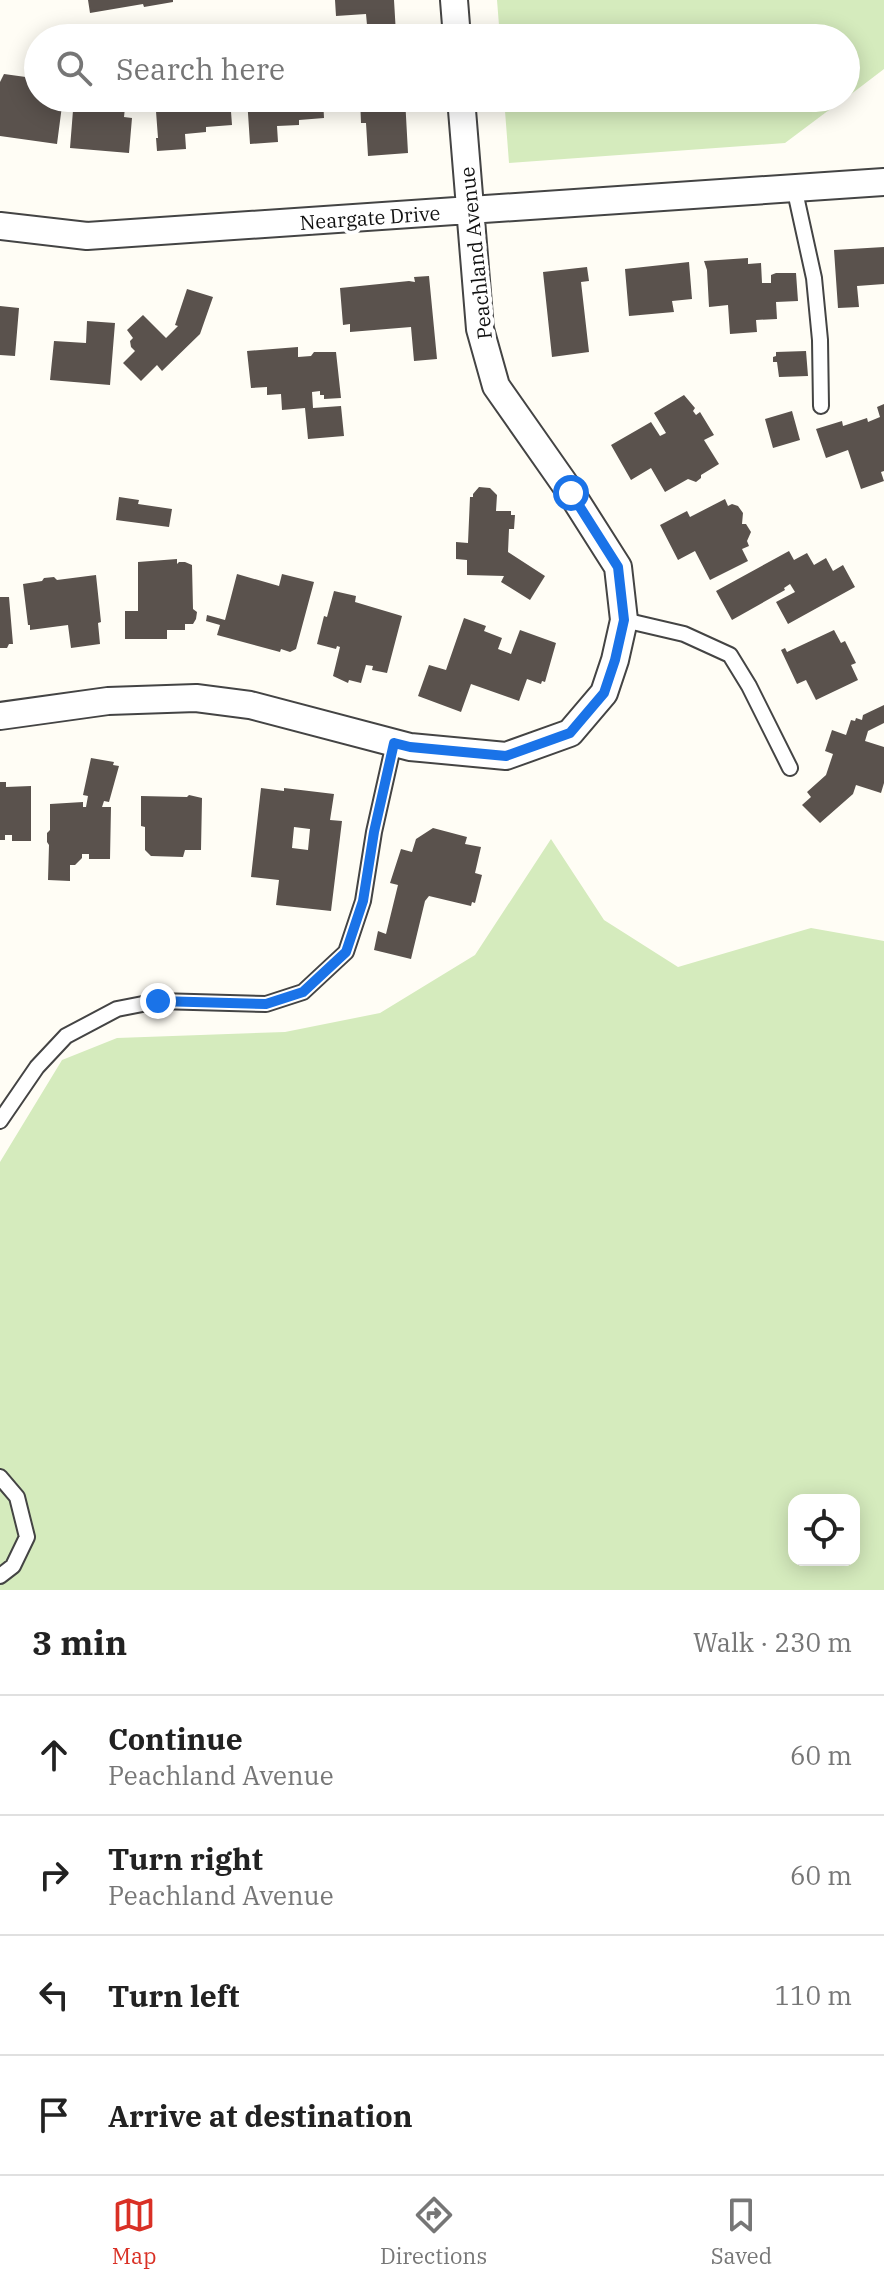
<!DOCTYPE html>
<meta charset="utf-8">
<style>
:root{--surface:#fff;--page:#f2f2f2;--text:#222;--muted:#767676;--line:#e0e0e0;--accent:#d93025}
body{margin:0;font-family:"IBM Plex Serif",serif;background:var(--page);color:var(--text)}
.controls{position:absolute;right:24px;bottom:24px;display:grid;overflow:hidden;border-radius:16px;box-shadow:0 4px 20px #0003}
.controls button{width:72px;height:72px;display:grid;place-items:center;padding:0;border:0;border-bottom:2px solid var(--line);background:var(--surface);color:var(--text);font:40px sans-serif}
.stop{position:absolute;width:24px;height:24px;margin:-18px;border:6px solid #1a73e8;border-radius:50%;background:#fff}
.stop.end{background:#1a73e8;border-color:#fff;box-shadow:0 2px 8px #0008}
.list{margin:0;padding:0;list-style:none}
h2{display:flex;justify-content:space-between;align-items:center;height:104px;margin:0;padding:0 32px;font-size:34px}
h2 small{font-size:26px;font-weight:400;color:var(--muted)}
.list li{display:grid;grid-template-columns:52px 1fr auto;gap:24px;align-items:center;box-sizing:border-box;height:120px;padding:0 32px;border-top:2px solid var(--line)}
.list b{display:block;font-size:30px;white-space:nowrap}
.list p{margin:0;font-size:26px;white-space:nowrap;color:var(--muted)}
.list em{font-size:26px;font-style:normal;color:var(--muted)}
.icon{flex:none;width:44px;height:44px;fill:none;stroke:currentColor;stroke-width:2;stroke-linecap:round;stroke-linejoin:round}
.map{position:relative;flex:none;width:884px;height:1590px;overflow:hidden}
.search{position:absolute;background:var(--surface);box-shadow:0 4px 20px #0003;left:24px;right:24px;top:24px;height:88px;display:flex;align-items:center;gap:20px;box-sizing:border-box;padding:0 28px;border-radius:44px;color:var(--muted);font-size:30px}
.sheet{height:584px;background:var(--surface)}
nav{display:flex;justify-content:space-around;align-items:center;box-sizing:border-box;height:112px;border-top:2px solid var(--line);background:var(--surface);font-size:22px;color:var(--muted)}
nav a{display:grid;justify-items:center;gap:4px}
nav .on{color:var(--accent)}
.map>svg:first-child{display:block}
</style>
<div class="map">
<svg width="884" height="1590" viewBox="0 0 884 1590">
<rect width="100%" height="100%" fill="#fffdf5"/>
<!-- green -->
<path fill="#d5ebbd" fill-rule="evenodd" d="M497,0H884V69L846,98V38H500Z
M504,98H845L785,143L509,163Z
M551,839L604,920L678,967L811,928L884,941V1590H0V1162L62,1060L117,1038L285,1032L380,1013L475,955ZM794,1500H854V1560H794Z"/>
<!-- building -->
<path fill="#5a524d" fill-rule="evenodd" d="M88,0H173V2L144,7L143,4L90,13Z
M335,0H394L396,34L368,36L366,14L336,16Z
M4,74L33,78L31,92L38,93V98H63L57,144L0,136V82Z
M74,98H126L124,117L132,118L129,153L70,148Z
M155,98H230L232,125L206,127V132L185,134L186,149L157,151L156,138H158Z
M247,98H323L324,118L299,120V125L277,126L278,142L250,144Z
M360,98H405L408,153L368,156L366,123H361Z
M884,247V284L857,286L859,307L838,308L834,250Z
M748,258V264L761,263L762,283H771V275L776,273H796L798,301L776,302L777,319L756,320L757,332L730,334L728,305L709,307L707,270L704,261Z
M689,262L692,299L672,301L674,312L629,316L625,269Z
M587,267L589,281L581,282L589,352L552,357L543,272Z
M429,276L437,359L414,361L411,327L350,332V324L343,325L340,288L409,281L415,282L414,277Z
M187,289L213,297L200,334L162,371L157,365L141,381L123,363L135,351L131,347L130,341L133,338L127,330L143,315L166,338L178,326L175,325Z
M0,306L19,308L15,356L0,355Z
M87,321L115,323L110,385L50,380L54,341L86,343Z
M298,347V357L311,356L314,352H336L341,398L324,399V395H320V391L312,392L313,408L341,406L344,436L308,439L305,408L282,410L281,394L267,395V387L251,388L247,351Z
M806,351L808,376L779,377L777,362H773V357L776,356V352Z
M684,395L695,408L693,411L696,415L700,412L714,435L704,440L719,464L701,475V478L696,482L688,479L665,492L651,468L631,480L611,445L651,422L660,436L666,433L654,413Z
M884,404V471L881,472L884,481L861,489L848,450L826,458L816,429L842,421L843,426L867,418L868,422L880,417L877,407Z
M792,411L800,440L773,448L765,419Z
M479,487L490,488L497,495L496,511H511V515H515L514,529H509L508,552L545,576L530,600L501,582L504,576L467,575V560L456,559V542L468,543L470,497H473V494Z
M119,497L139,500L138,504L172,509L169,527L116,520Z
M725,499L728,506L732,504L738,506L743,513L742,524H746L751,532L747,541L749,546L742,549L748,561L710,580L695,551L678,560L660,525L687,511L690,517Z
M789,551L794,560L807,553L814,565L826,558L833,571L843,565L855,587L788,624L776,602L795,592L790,584L784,588L785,590L732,620L716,591Z
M177,559V564L179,562H185L192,565L193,609L197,612L196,619L193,624H185V630H167V639H125V611H138V562Z
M237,574L279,586L282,574L314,582L296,649L290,652L281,649L280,652L217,635L220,625L206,621L207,615L225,620Z
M96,575L101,622L98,623L100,644L71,648L68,625L30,630V625H28L23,584L42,581L44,578L54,577L57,580Z
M334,591L356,596L355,602L402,616L387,673L372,670L373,666L366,665L361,683L349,680L348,683L333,676L340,647L337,646L336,649L317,644L324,616L327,617Z
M0,597H9L13,644H9L7,648H0Z
M464,618L486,626L484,631L502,638L498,649L511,654L520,630L556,643L545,682L542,681L541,684L527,679L519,701L471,684L461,712L418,696L429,665L446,670Z
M834,630L841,643L845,641L856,663L851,665L858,680L816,700L806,680L797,684L781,650L785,648L787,652Z
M884,705V723L868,731L865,741L884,747V783L881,793L856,785L853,794L820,823L802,805L811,797L807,792L826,775L833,754L825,751L832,730L846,735L851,720L855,721L856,718L862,720L863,715Z
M91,758L114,762L113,765L119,766L109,802L104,801L102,807H111L110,859H89V854H82V858L75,865H70V881L48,880L49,845L47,842V833L50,830V804L83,802V807H86L88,796L83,795Z
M0,782H6V787L31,786V841H12V835H5V840H0Z
M261,788L284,791V788L334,794L330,820L342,821L331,911L276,905L279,880L251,877ZM294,827L310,829L308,850L292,848Z
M189,795L202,798L201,850H185L183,857L151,856L145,850V827L141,826V796L187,797Z
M433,828L467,837L465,844L481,847L475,873L482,875L475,903L472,902L471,906L429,896L425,901L411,959L374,950L378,931L386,934L398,885L390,883L401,849L412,852L416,839Z"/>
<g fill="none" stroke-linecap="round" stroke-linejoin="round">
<!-- service casing -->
<g stroke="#444" stroke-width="18">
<path id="service" d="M794,187L814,278L820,340L821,406
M624,620L684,634L730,655L749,686L790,768
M0,1121L37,1067L66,1036L117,1009L158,1001L266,1004L303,992L346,952L363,901L374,832L394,743
M0,1477L17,1497L27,1537L13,1566L0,1576"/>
</g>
<!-- minor casing -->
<g stroke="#444" stroke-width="30">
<path id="minor" d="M454,0L457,38
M0,226L87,236L884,182
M0,716L108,701L196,698L250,705L410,747L506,756L570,733L604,693L615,660L624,620L618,567L571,493L496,386L480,329L461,98"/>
</g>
<!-- service -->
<use href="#service" stroke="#fff" stroke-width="14"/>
<!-- minor -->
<use href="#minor" stroke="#fff" stroke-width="26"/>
</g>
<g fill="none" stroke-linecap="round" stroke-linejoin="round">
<!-- route -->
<path stroke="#1a73e8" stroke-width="10" d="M158,1001L266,1004L303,992L346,952L363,901L374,832L394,743L410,747L506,756L570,733L604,693L615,660L624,620L618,567L571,493"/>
</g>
<g text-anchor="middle" stroke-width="8" stroke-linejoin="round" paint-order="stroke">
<!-- street labels -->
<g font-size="20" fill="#111" stroke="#fff">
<text transform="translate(370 218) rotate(-4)" y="7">Neargate Drive</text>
<text transform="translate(476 253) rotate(-96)" y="7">Peachland Avenue</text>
</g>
</g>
</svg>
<div class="controls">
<button><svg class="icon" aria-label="locate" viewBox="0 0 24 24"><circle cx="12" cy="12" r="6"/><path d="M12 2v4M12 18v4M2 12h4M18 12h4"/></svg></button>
</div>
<div class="stop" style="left:571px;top:493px"></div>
<div class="stop end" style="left:158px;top:1001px"></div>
<div class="search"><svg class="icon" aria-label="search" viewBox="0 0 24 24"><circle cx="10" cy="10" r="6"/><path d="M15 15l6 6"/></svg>Search here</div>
</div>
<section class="sheet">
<h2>3 min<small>Walk · 230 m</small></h2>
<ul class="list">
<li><svg class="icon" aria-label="ahead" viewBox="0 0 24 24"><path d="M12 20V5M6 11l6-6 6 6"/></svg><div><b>Continue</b><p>Peachland Avenue</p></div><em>60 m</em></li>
<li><svg class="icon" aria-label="right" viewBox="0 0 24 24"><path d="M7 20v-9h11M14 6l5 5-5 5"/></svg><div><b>Turn right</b><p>Peachland Avenue</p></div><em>60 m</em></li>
<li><svg class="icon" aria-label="left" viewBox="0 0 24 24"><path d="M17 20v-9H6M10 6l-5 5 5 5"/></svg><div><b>Turn left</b></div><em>110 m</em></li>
<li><svg class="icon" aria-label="arrive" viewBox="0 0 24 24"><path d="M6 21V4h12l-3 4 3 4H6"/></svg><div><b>Arrive at destination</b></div></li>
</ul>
</section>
<nav>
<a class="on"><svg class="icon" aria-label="map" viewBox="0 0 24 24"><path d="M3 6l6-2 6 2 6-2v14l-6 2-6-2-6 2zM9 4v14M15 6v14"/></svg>Map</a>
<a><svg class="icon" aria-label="directions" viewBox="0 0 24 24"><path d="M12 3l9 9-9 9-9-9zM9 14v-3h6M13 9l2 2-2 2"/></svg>Directions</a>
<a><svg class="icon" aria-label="saved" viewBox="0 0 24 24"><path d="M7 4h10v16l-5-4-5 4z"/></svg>Saved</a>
</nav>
